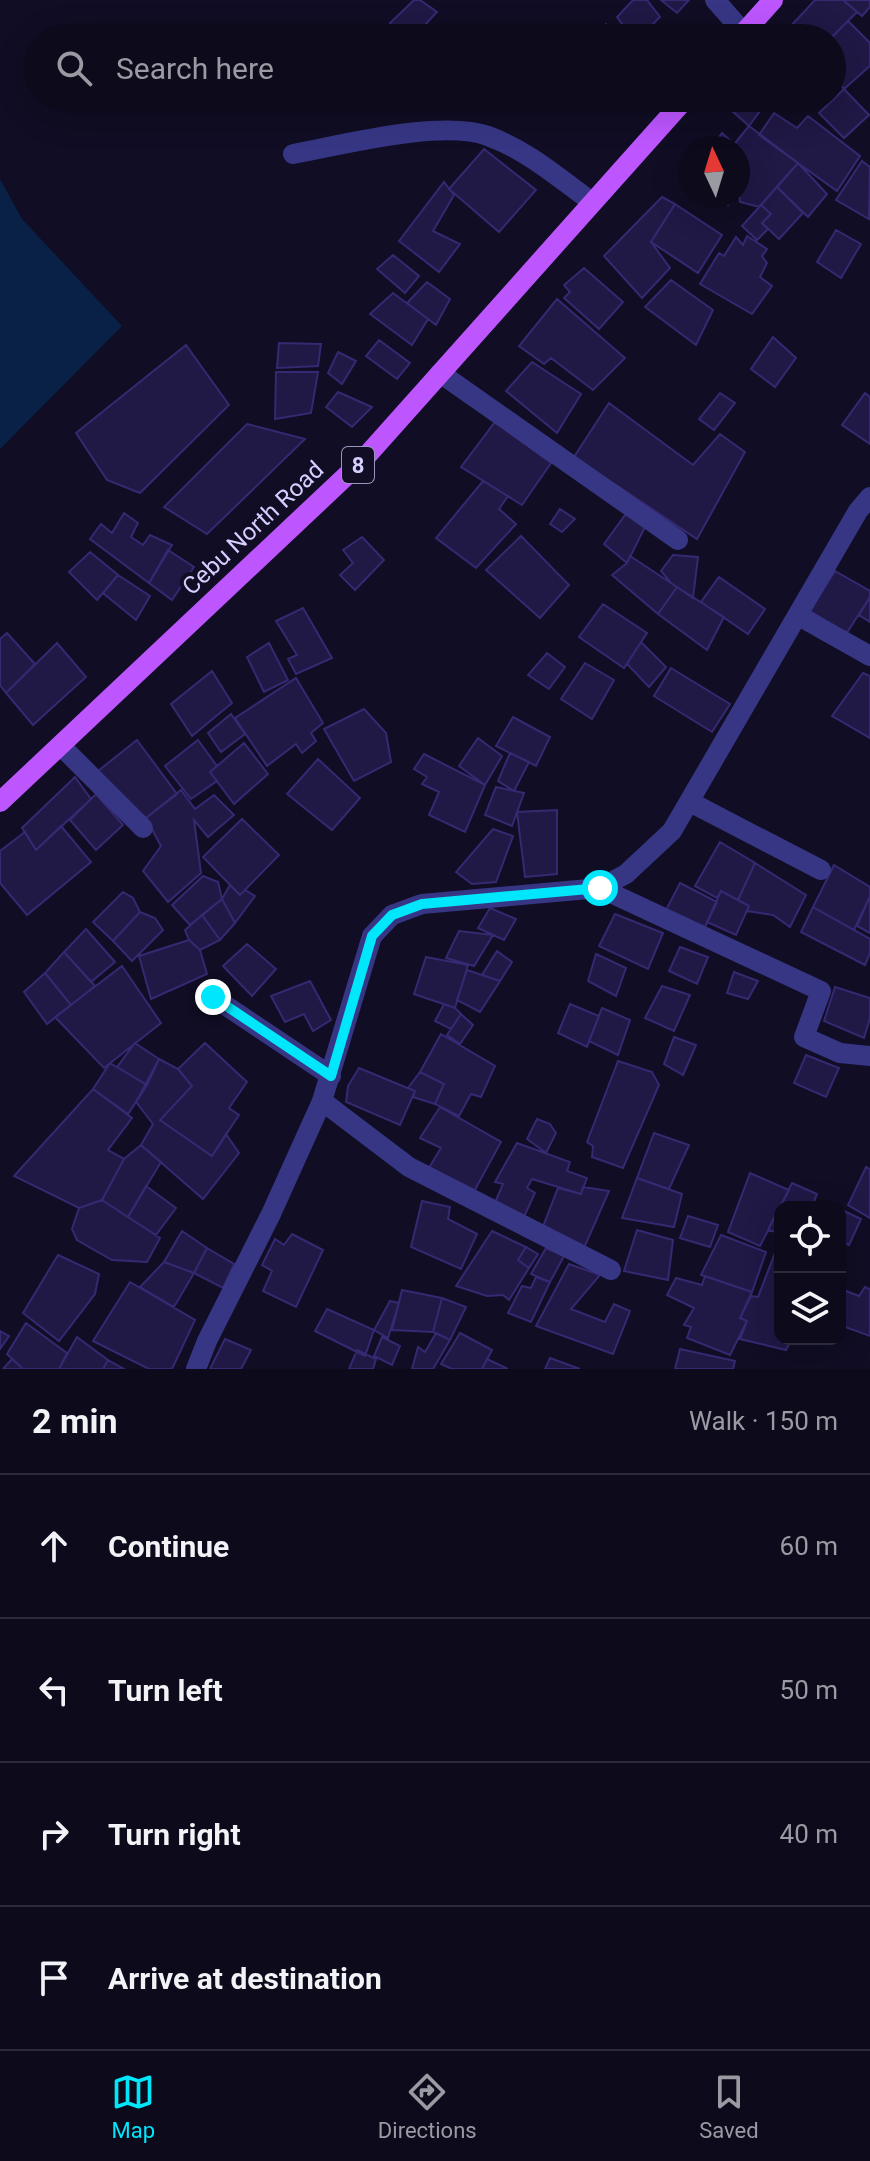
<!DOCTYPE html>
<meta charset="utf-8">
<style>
:root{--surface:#0c0a1b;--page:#151324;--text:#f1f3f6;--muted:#9a9aa3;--line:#2c2b3a;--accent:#00e6fa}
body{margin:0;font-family:Roboto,sans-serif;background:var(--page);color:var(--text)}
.controls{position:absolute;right:24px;bottom:24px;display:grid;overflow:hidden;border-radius:16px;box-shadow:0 8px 32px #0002}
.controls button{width:72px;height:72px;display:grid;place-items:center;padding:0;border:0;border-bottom:2px solid var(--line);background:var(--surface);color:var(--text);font:40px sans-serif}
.compass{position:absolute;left:678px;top:136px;width:72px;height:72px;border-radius:50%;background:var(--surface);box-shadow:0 8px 32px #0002;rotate:356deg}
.stop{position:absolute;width:24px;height:24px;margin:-18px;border:6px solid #00e6fa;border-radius:50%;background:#fff}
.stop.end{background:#00e6fa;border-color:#fff;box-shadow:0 2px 8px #0008}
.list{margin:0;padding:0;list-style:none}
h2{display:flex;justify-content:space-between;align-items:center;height:104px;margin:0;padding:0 32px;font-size:34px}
h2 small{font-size:26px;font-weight:400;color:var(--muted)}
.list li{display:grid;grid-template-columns:52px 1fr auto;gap:24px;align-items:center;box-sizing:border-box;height:144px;padding:0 32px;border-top:2px solid var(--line)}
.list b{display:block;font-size:30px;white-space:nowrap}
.list em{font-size:26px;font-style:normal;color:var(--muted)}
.icon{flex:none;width:44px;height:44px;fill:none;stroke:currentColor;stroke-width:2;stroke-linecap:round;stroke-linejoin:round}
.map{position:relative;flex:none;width:870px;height:1369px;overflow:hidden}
.search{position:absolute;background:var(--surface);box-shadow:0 8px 32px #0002;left:24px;right:24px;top:24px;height:88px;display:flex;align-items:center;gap:20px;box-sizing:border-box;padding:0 28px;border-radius:44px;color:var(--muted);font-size:30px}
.sheet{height:680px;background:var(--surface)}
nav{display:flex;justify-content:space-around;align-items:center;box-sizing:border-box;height:112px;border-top:2px solid var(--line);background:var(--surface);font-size:22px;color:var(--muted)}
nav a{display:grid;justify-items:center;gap:4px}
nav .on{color:var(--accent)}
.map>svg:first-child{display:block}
</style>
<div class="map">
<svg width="870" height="1369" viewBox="0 0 870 1369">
<rect width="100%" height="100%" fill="#100d24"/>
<!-- water -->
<path fill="#092146" d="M0,179L22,219L122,326L0,449Z"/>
<!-- building -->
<path fill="#201845" stroke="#362972" stroke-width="2" d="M414,0H420L437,12L413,38H402L390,23Z
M633,0H647L660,17L652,25L662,38H593L606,24L616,32L622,24L617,17Z
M661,0H689L677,13Z
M815,0H843L857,12L831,38H800L789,28Z
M843,0H870V7L862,16Z
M848,21L870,43V66L844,89L832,75L831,38Z
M844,89L869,115L844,138L819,113Z
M725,98H754L763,107L749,126L722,102Z
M792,98H810L800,107Z
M774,113L797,128L808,116L860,156L837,191L759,135Z
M749,126L798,163L759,207L740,202L738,179L747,168L738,163V148H731Z
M722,133L734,144L731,148H711Z
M484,149L536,190L499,232L449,189Z
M862,161L870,167L869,219L836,200Z
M738,163L747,168L738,179Z
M798,163L827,194L808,217L777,187Z
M444,182L454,195L433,231L460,244L439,272L399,241Z
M777,187L803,213L779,239L762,223L771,214L761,205Z
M716,196H735L728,205Z
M662,197L675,204L651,242L670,268L642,298L604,256Z
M675,204L722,235L698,273L651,242Z
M761,205L771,214L762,223L768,229L757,240L742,226Z
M836,230L861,244L841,278L817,262Z
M747,236L767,249L762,256L767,263L760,277L772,286L752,314L700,284L719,253L724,256L736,237L743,245Z
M393,255L419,276L405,293L377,269Z
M584,268L623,302L599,329L564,298L570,292L564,285Z
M671,280L713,310L696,345L645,307Z
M427,282L450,299L436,325L407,303Z
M393,293L428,319L412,345L370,314Z
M557,299L625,358L593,390L551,358L544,364L519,346Z
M773,337L796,358L775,387L751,369Z
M379,340L410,363L397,379L366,356Z
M279,343L321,344L318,366L277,368Z
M186,345L229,405L140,493L107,480L76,433Z
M338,352L356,361L342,384L328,373Z
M532,362L581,394L557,433L506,391Z
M276,372H318L311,413L275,419Z
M338,392L372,407L352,427L326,407Z
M720,393L735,403L714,430L699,419Z
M865,393L870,397V444L842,425Z
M609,403L693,465L720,434L745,452L697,539L574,457Z
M495,422L551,463L522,505L461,467Z
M247,424L305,439L207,534L164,507Z
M483,481L508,496L499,509L516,524L476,568L436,538Z
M560,509L575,519L562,532L550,524Z
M628,511L648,521L627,563L604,544Z
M124,513L138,523L131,537L143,545L150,535L172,545L149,583L90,539L101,524L112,533Z
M521,536L569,585L540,618L486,570Z
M362,537L384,560L355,590L340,575L353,563L343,550Z
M168,550L194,567L172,600L149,583Z
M90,552L118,575L97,600L69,572Z
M673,555L698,557L693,598L671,583L661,571Z
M630,556L677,587L658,614L612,575L627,563Z
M835,571L870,591V597L846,634L810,611Z
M118,575L150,596L136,620L103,593Z
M719,577L765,609L748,634L701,602Z
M677,587L724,617L707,650L658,614Z
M870,597V622L859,615Z
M603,604L647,633L624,668L579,637Z
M303,608L332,658L296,674L288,659L297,655L276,621Z
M7,633L35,664L6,693L0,685V639Z
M641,642L666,667L649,687L627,664Z
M57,643L86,677L33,725L6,693Z
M269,643L288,680L264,692L247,657Z
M547,653L565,667L549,689L528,675Z
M585,663L614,680L592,719L561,699Z
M671,668L730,704L712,732L654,696Z
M212,671L232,703L192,736L171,704Z
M863,673L870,676V738L832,716Z
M296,678L323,723L311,733L316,741L302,753L296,744L267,766L235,718Z
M364,709L386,733L391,762L354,781L324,729Z
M231,714L245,734L221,752L208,733Z
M513,717L550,737L536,766L496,746Z
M478,738L502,756L485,785L459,766Z
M137,740L177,794L146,818L93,775Z
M198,740L217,766L210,772L217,781L191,799L165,766Z
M244,743L268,774L234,804L210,772Z
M510,753L529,762L514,791L498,781Z
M424,754L485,785L465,832L429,815L439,792L422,784L427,777L414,769Z
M318,759L360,798L332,830L287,794Z
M75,777L91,799L36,850L22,828Z
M496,787L524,793L512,826L485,815Z
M181,790L195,809L214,795L234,815L208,837L194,820L201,873L168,902L143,871L161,846L146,818Z
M96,794L123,825L96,850L70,820Z
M557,810V874L525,877L517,812Z
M242,819L279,855L240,895L203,857Z
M61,826L91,862L27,915L0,883V851L25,832L36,850Z
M493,829L513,836L496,882L472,884L456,872Z
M720,842L755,863L738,900L721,891L717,898L695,886Z
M755,863L806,895L790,927L773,915L747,911L749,906L738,900Z
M834,865L870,887V896L854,930L813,907Z
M203,876L218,882L222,899L190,925L172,905Z
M680,883L717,902L703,931L666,910Z
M230,885L240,895L245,890L255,896L235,923L222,899Z
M721,891L749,906L736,935L707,922Z
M123,892L133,898L140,912L113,941L93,922Z
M870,896V933L857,926Z
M222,899L235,923L220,940L202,915Z
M813,907L870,939V953L865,965L801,932Z
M490,908L516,919L504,940L478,928Z
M140,912L155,918L163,930L132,961L113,941Z
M615,914L663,933L648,969L599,946Z
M202,915L220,940L200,950L189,940L185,930Z
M86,929L115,962L91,982L64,952Z
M459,931L493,935L474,966L446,958Z
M189,940L200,950L207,974L151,999L139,956Z
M247,944L276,969L252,996L223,966Z
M680,947L708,957L697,984L669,971Z
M497,951L512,962L500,981L482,975Z
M64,952L95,986L71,1005L45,973Z
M596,954L626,968L616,996L588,981Z
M426,957L468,965L455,1008L414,994Z
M122,966L161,1023L104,1068L55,1017Z
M467,970L500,981L480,1012L457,1000Z
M734,972L758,981L748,999L727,993Z
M45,973L71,1005L47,1024L24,992Z
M310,981L331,1020L313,1031L304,1014L285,1022L271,996Z
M662,986L690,995L674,1031L645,1018Z
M835,987L870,998V1018L864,1038L824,1021Z
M444,1004L455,1008L461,1014L451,1029L435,1021Z
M570,1004L599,1016L587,1047L558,1033Z
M602,1008L630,1020L618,1055L589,1041Z
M461,1014L473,1025L460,1044L447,1035Z
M441,1034L495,1066L481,1097L471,1094L459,1116L435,1104L444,1084L420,1072Z
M674,1037L696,1045L683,1075L664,1064Z
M135,1043L159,1059L147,1085L117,1067Z
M205,1043L247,1082L229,1108L239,1115L212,1156L160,1120L192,1086L178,1069Z
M806,1055L839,1068L826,1097L794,1083Z
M159,1059L178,1069L192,1086L160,1120L212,1156L226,1134L239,1153L203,1199L141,1145L153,1124L136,1102Z
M618,1061L652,1072L659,1085L623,1168L592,1157L593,1146L587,1142Z
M110,1063L147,1085L128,1114L93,1089Z
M359,1068L415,1091L400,1125L346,1102L348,1086Z
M420,1072L444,1084L435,1104L413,1097L415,1091L408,1088Z
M93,1089L132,1118L108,1150L124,1159L102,1200L79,1208L14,1176Z
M440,1107L501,1142L471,1197L427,1171L441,1148L420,1138Z
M537,1119L550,1124L556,1133L546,1153L527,1139Z
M654,1133L689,1145L669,1189L637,1178Z
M517,1143L570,1162L567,1171L587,1178L581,1194L532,1179L527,1188L535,1193L523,1219L494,1205L503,1184L495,1182Z
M141,1145L161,1162L128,1217L102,1200L124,1159Z
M866,1167L870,1169V1218L848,1205Z
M750,1173L789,1190L760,1246L728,1232Z
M637,1178L682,1194L674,1227L622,1218Z
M792,1183L817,1194L812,1207H793L782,1203Z
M146,1186L176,1208L156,1235L128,1217Z
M583,1187L609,1191L584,1248L542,1229L558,1188L581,1194Z
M102,1200L160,1238L147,1262L112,1260L77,1240L72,1229L79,1208Z
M422,1201L450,1207L448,1219L477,1234L461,1269L411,1247Z
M779,1207H780V1233L768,1230Z
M840,1209L861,1219L849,1245L840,1240Z
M688,1216L718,1225L710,1247L680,1238Z
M637,1230L673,1240L668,1280L624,1271Z
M182,1231L207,1248L194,1273L164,1262Z
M492,1231L526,1247L518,1260L529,1268L509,1300L503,1295L487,1296L456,1286Z
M292,1234L323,1250L296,1307L263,1291L272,1271L262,1265L275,1239L284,1245Z
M721,1235L766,1252L752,1292L701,1275Z
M780,1240V1339H792L786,1350L740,1339L747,1321L740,1318L751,1296L758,1297Z
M526,1247L538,1254L529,1268L518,1260Z
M207,1248L234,1264L223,1288L194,1273Z
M546,1248L564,1256L550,1282L531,1274Z
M58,1255L99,1274L95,1294L59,1341L23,1313Z
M164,1262L194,1273L174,1307L140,1287Z
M569,1264L600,1275L571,1309L605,1322L614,1304L630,1311L613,1354L536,1326Z
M705,1276L752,1292L740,1318L747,1321L730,1355L687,1338L691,1327L684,1325L694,1308L667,1295L676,1278L702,1285Z
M536,1277L550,1282L531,1322L508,1313L522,1286L531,1288Z
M130,1282L195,1320L172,1369H149L93,1341Z
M865,1287L870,1289V1336L840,1325L841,1289L859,1296Z
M402,1290L442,1298L433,1332L392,1330Z
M442,1298L466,1307L450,1340L433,1332Z
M390,1301L399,1303L388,1338L374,1330Z
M327,1309L374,1330L365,1356L315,1331Z
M26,1323L67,1353L59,1369H23L7,1354Z
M0,1331L9,1336L0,1349Z
M436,1333L450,1340L433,1369H412L418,1347L425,1352Z
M460,1333L492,1350L482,1369H452L441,1364Z
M77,1337L108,1360L103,1369H59Z
M382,1337L400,1346L392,1365L374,1356Z
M225,1339L251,1350L241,1369H210Z
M680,1349L735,1361L733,1369H675Z
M357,1350L376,1359L373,1369H349Z
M550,1358L580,1369H545Z
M12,1359L23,1369H3Z
M487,1359L508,1369H482Z
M108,1360L124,1369H103Z"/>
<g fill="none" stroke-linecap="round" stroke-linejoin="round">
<!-- minor -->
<path stroke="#373685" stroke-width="20" d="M715,0L744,33
M293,154C342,145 442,119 488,136C527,150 560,179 592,202
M440,373L678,540
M799,616L870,656
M61,746L143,828
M690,802L821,870
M600,888L821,991L804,1037L840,1053L870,1056
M213,997L331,1076
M322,1101L409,1167L611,1270
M196,1369L207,1341L271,1214L322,1101L372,936L392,915L422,904L600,888L626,874L672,831L858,511L870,497"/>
<!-- major -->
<path stroke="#bd56ff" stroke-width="20" d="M739,38L773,0
M0,802L362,461L686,98"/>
</g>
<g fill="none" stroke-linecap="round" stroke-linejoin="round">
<!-- route -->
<path stroke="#00e6fa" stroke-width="10" d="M213,997L331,1076L372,936L392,915L422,904L600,888"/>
</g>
<g text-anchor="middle" stroke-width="8" stroke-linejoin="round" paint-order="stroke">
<!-- shield labels -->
<rect fill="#100d24" stroke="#9995bd" stroke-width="2" x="342" y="447" width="32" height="36" rx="6"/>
<g font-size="22" font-weight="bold" fill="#d4cfff">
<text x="358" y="473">8</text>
</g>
<!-- street labels -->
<g font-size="24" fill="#d4cfff" stroke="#100d24">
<text transform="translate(253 528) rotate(-43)" y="8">Cebu North Road</text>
</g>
</g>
</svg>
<div class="controls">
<button><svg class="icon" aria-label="locate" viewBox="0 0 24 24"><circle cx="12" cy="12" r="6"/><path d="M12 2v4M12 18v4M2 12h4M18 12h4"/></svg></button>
<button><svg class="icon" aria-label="layers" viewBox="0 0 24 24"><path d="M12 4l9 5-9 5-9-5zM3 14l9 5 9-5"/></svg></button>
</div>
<svg class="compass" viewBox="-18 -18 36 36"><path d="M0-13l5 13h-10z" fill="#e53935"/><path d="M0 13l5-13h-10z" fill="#9a9aa3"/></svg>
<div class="stop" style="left:600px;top:888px"></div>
<div class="stop end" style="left:213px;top:997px"></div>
<div class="search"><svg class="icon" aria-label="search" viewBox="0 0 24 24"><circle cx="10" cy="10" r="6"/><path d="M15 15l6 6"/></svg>Search here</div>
</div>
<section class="sheet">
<h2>2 min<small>Walk · 150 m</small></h2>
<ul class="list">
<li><svg class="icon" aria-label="ahead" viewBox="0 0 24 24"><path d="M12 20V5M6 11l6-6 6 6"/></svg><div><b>Continue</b></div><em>60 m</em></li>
<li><svg class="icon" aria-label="left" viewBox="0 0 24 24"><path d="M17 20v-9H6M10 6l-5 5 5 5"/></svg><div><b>Turn left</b></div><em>50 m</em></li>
<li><svg class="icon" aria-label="right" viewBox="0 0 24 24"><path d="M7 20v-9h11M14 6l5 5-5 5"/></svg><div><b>Turn right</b></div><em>40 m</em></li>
<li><svg class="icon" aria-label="arrive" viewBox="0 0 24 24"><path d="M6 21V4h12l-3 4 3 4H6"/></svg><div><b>Arrive at destination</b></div></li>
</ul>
</section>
<nav>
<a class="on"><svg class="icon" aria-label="map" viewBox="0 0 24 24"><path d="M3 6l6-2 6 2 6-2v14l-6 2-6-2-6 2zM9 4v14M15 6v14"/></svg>Map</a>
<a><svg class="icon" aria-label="directions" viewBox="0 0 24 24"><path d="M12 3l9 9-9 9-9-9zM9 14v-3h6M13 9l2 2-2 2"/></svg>Directions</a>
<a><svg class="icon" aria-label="saved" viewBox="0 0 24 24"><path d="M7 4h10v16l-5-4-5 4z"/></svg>Saved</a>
</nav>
